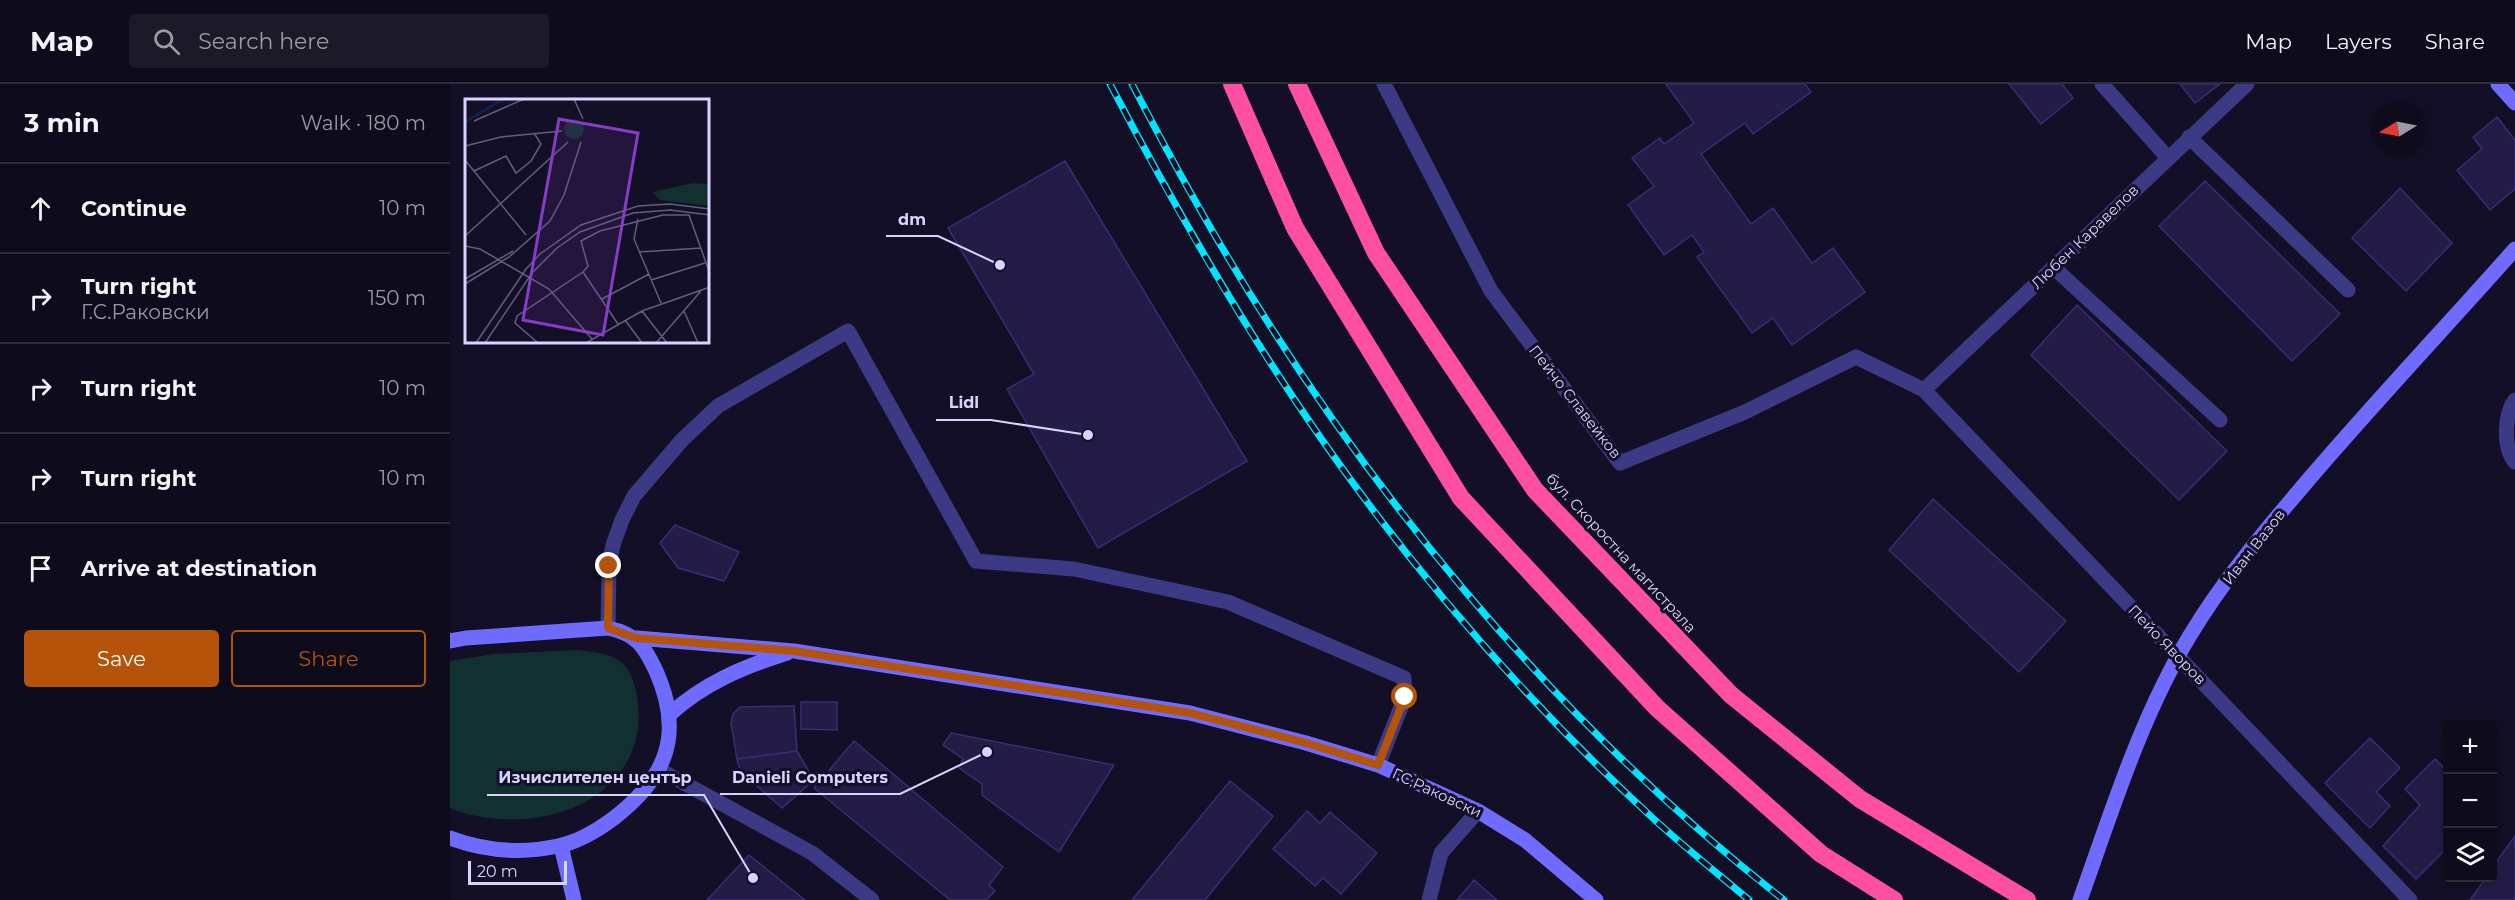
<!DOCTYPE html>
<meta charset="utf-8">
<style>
:root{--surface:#0e0b1c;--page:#1c1929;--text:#f1f3f6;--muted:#9b9ba3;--line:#2e2b3b;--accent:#b45309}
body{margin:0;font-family:Montserrat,sans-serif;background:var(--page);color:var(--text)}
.controls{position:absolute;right:18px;bottom:18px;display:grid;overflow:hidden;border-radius:6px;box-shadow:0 3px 9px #0003}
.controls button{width:54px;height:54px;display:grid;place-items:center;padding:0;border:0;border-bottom:2px solid var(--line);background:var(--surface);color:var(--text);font:30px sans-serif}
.compass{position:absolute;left:1921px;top:18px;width:54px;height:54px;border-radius:50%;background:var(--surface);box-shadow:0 3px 9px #0003;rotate:260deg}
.scale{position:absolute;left:18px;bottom:15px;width:99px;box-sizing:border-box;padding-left:6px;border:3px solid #d9d4ff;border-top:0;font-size:16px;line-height:21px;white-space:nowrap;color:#d9d4ff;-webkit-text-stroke:4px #130f26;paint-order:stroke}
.stop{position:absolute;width:18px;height:18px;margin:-14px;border:4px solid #b45309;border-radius:50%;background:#fff}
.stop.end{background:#b45309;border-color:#fff;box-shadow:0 2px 6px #0008}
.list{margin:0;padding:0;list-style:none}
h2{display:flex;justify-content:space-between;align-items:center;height:78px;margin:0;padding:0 24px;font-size:26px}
h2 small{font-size:20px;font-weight:400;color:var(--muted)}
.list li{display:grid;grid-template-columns:39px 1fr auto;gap:18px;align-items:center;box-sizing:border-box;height:90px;padding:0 24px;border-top:2px solid var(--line)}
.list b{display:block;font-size:22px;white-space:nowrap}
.list p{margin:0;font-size:20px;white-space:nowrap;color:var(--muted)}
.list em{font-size:20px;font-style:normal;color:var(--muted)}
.actions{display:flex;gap:12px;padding:18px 24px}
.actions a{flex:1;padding:14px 0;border:2px solid var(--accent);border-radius:6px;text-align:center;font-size:21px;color:var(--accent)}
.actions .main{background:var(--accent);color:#fff}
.icon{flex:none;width:33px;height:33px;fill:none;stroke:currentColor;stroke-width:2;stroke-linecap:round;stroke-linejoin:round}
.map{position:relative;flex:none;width:2065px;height:816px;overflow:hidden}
header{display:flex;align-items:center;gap:36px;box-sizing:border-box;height:84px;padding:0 30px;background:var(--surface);border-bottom:2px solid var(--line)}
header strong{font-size:28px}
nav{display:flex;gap:33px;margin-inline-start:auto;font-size:21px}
.search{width:420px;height:54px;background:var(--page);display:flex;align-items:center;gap:15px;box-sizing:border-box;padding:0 21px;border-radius:6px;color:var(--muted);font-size:22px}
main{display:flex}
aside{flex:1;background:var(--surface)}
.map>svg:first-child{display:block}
</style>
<header>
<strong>Map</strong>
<div class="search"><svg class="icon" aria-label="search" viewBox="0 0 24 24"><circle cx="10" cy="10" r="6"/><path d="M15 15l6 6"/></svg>Search here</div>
<nav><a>Map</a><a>Layers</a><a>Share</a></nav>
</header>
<main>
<aside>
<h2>3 min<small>Walk · 180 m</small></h2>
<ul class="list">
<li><svg class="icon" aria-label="ahead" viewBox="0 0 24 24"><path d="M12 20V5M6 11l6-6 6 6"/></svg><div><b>Continue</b></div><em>10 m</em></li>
<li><svg class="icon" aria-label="right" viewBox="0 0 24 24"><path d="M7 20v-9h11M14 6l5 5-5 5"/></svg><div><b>Turn right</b><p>Г.С.Раковски</p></div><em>150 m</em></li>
<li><svg class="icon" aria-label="right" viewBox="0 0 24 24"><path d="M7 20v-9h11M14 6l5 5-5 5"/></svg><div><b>Turn right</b></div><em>10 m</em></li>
<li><svg class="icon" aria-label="right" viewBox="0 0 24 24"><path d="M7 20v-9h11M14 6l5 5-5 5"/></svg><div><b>Turn right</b></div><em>10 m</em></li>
<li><svg class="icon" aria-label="arrive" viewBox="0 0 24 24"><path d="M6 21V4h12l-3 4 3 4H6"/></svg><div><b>Arrive at destination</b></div></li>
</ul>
<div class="actions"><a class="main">Save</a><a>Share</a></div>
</aside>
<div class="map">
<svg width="2065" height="816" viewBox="0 0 2065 816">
<rect width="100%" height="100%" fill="#130f26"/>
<!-- green -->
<path fill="#12302f" d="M127,566C143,568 166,569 177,584C188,600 190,627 188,646C174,730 68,752 0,724V577L43,570Z"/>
<!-- building -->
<path fill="#241b47" stroke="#3b2d73" stroke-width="1.5" d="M1216,0H1355L1361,8L1303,50L1295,39L1251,70L1301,140L1323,124L1362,179L1383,164L1415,208L1342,261L1323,234L1302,249L1247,173L1254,168L1242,151L1214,171L1178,121L1204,102L1182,74L1210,54L1214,60L1244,39Z
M1559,0H1612L1623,14L1591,40Z
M1730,0H1770L1745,19Z
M2047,33L2065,56V105L2040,126L2007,86L2032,65L2023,53Z
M615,77L797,377L648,464L557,305L584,290L498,144Z
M1755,97L1890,230L1842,277L1709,142Z
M1950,104L2002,159L1956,207L1902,154Z
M1627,221L1777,367L1729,416L1581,271Z
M1483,415L1616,537L1569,588L1439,466Z
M225,441L289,468L274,497L228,484L210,459Z
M351,618H387V646L351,645Z
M344,622L347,667L287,675L281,639L283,630L290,623Z
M501,649L664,681L609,768L532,711V700L509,684L513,675L493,661Z
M1920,654L1950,684L1926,708L1940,722L1920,744L1875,699Z
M404,657L553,783L539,801L545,807L536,816H500L364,704Z
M347,667L364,696L332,724L290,687L287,675Z
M1985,675L1998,688V763L1966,795L1933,762L1970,721L1955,705Z
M780,697L823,732L755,816H682Z
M857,727L870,739L880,728L927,769L891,810L873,794L865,802L823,765Z
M2065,752V816H2020L2036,794H2042V784Z
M299,771L355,816H257Z
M1024,796L1047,816H1007Z"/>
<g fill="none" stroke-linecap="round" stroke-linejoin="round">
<!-- lane -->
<path stroke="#3d3a85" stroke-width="15" d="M1739,53L1898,206
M1603,183L1770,336
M2065,316C2054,330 2053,364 2065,378
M158,544L159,482L163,461L172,436L184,412L232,356L268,322L398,247L526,477L624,485L778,518L954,594L955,613L928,681
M979,816L991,769L1028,727"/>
<!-- street -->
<path stroke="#3d3a85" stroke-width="15" d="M934,0L1041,207L1170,379L1295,328L1406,273L1474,306L1960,816
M1652,0L1718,74
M1474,306L1797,0
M210,686L362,769L422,816"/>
<!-- secondary -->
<path stroke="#6f6bff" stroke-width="15" d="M2048,0L2065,19
M187,554L344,567L740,629L856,659L928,681L1028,727L1075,756L1146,816
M0,557L16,554L158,544C186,550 194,561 206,587C234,650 217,693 164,734C148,746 128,758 108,762C71,770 35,767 0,754
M219,631C254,599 293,583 337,569
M111,762L124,816
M1630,816C1662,727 1690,635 1739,553C1772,498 1812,450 1854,401C1922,321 1995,244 2065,165"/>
<!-- highway -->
<path stroke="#ff4fa3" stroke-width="18" d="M782,0L845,144L1011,414L1207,624L1371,770L1444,816
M847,0L926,169L1085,406L1281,611L1410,715L1577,816"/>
<!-- rail casing -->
<g stroke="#00e5ff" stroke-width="7">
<path id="rail" d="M660,0C725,124 794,245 875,360C971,497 1084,625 1207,738C1237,765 1268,790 1299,816
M682,0C708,50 735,100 763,148C909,400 1104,637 1334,816"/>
</g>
<!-- rail -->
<use href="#rail" stroke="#130f26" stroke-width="4.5" stroke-dasharray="14" stroke-linecap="butt"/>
</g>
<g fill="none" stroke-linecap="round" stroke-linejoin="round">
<!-- route -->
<path stroke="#b45309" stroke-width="8" d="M159,482L158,544L186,554L344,567L740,629L856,659L928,681L955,613"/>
</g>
<g text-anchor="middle" stroke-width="6" stroke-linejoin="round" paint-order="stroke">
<!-- street labels -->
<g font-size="15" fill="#d9d4ff" stroke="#130f26">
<text transform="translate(1635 153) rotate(-44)" y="5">Любен Каравелов</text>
<text transform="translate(1125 318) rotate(52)" y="5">Пейчо Славейков</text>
<text transform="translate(1804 463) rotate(-52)" y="5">Иван Вазов</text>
<text transform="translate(1171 469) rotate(47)" y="5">бул. Скоростна магистрала</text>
<text transform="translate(1717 561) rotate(46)" y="5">Пейо Яворов</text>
<text transform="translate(987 709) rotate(25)" y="5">Г.С.Раковски</text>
</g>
</g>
<!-- overview -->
<g transform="translate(15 15)">
<rect width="244" height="244" fill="#130f26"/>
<path d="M99 30a10 10 0 1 1 20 0a10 10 0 1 1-20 0ZM227,84L244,85V107L195,101L188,93Z" fill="#12302f"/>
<path fill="none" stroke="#0c2248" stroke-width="3" d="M0,23L38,0"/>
<path fill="none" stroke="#625e7d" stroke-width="1.5" d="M109,0L118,20M9,22L59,0M0,47L36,38L97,32M0,61L61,136M9,72L41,57L51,74L66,62L76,45L69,34M173,120L169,140L196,204M0,137L103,43M0,147L15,150L84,190L127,240M174,153L236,149M118,173L153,225M0,180L48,152M186,181L240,164M0,185L44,158L85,122L99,96L116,43M137,200L184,175M177,212L202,244M219,212L233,244M160,221L177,244M11,244L61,170L75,155L116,126L173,107L205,105L245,110M20,244L67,174L92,149L115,133L168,114L205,111L245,116M73,244L50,224L52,217L118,173L123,167L116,142L135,132L198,116H224L245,175M121,244L177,212L245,188M191,244L236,192"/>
<path fill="#843dc5" fill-opacity="0.15" stroke="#843dc5" stroke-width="3" d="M94,20L173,34L138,236L58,221Z"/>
<rect width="244" height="244" fill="none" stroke="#d9d4ff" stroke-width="3"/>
</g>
<!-- callouts -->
<path fill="none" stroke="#d9d4ff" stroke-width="2" d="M550 181L488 152H436M638 351L541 336H486M537 668L450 710H270M303 794L254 711H37"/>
<g fill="#d9d4ff" stroke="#130f26" stroke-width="2">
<circle cx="550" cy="181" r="6"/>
<circle cx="638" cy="351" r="6"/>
<circle cx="537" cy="668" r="6"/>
<circle cx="303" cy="794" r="6"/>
</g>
<g font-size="16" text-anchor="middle" font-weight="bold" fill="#d9d4ff" stroke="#130f26" stroke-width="6" stroke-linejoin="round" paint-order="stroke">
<text x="462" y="141">dm</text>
<text x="514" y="324">Lidl</text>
<text x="360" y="699">Danieli Computers</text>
<text x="145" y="699">Изчислителен център</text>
</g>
</svg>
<div class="controls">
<button>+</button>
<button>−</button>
<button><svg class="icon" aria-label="layers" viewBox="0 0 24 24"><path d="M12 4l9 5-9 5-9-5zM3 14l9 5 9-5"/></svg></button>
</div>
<svg class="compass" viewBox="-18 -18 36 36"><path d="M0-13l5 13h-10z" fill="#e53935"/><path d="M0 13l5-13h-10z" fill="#9b9ba3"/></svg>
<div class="scale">20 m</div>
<div class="stop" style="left:955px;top:613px"></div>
<div class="stop end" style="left:159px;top:482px"></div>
</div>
</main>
